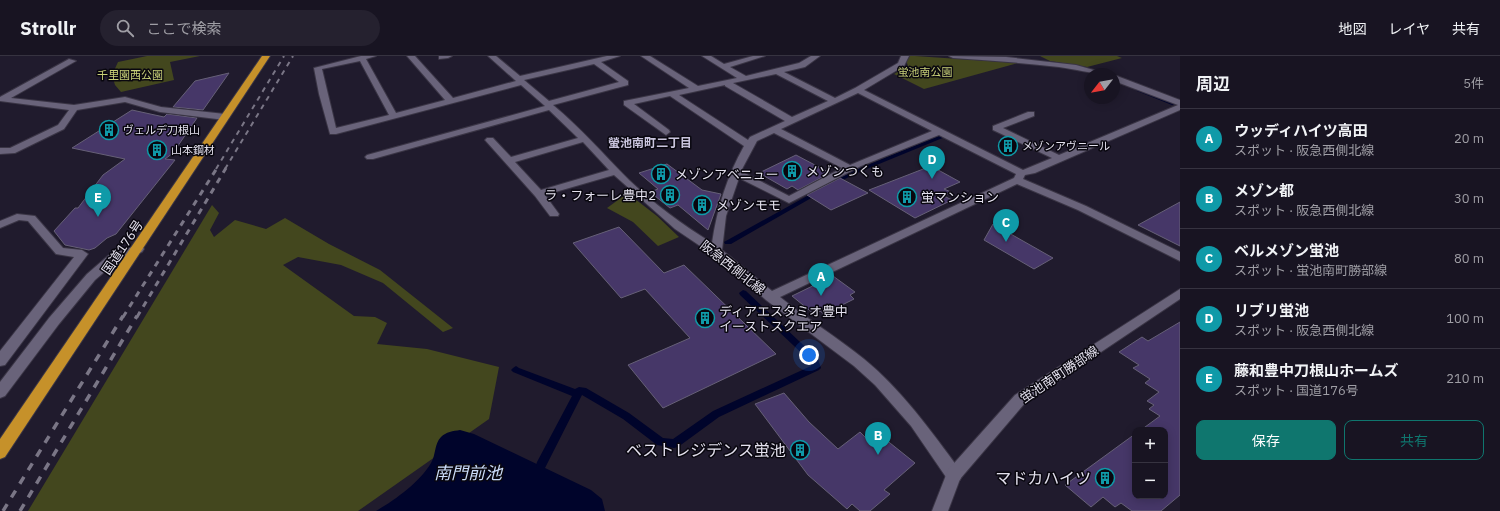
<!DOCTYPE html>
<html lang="ja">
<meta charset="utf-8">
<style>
:root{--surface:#181422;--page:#25212f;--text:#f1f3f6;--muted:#9f9ea5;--line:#363340;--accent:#0f766e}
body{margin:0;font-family:"IBM Plex Sans","Noto Sans JP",sans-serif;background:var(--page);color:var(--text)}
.controls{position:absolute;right:12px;bottom:12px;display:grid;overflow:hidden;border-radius:8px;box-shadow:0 2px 10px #0003}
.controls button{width:36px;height:36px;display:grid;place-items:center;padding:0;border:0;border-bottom:1px solid var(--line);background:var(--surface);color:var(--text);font:20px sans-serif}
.compass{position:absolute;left:1084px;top:12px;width:36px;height:36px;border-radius:50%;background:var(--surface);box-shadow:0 2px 10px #0003;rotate:239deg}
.you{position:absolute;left:809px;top:299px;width:14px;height:14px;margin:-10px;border:3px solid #fff;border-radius:50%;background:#1a73e8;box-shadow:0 0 0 6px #1a73e833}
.badge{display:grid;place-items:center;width:26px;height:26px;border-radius:50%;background:var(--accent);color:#fff;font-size:13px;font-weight:700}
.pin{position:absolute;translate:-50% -33px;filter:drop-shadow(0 1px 2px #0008)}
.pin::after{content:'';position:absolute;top:21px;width:14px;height:12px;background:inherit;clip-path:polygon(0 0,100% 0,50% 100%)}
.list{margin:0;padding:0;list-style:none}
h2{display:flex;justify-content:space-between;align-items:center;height:52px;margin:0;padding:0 16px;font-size:17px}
h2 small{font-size:13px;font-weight:400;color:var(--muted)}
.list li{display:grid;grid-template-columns:26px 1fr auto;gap:12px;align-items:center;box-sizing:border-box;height:60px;padding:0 16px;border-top:1px solid var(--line)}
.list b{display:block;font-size:15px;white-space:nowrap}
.list p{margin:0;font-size:13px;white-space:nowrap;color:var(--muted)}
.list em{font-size:13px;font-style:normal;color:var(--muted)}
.actions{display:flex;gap:8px;padding:12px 16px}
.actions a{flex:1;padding:9px 0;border:1px solid var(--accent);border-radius:8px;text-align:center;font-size:14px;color:var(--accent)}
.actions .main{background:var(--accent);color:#fff}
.icon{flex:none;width:22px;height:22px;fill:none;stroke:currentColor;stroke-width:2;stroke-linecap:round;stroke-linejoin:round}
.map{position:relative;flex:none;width:1180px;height:455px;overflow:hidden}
header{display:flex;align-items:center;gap:24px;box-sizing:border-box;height:56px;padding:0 20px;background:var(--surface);border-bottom:1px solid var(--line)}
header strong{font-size:19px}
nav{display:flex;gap:22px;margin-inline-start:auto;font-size:14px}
.search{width:280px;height:36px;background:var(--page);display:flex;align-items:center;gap:10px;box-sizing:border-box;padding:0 14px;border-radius:22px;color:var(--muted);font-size:15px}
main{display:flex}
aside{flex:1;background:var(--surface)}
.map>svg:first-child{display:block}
</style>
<header>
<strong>Strollr</strong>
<div class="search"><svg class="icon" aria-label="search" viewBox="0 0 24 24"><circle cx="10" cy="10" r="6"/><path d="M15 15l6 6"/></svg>ここで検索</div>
<nav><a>地図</a><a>レイヤ</a><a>共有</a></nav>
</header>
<main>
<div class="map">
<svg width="1180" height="455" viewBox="0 0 1180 455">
<rect width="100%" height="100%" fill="#201b2d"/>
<!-- green -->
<path fill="#43471e" d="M147,0H200L170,6L174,24L121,36L115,29L112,19L118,6Z
M910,0H915L1018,7L924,33L894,18L908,10L906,4Z
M1040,0H1117L1122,2L1087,11L1050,5Z
M629,136L635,143L657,160L679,181L658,190L633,166L607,152Z
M212,149L219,157L210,174L214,181L235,164L266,173L285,162L329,188L380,214L453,272L443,276L383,227L341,209L298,201L283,209L354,260L375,261L387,267L377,288L427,293L499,311L489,363L358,455H28Z"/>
<!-- water -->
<path fill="#00042b" d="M460,374L474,378L591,434L602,443L605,455H376C395,444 420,426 431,407C436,399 434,388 441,381C446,376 453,375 460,374Z"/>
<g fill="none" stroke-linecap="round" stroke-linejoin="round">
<!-- stream -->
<path fill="#00042b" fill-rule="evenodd" d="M1092,15L1098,17L1099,18H1090V16Z
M1139,32L1176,47L1177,48L1172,49L1137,35L1136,34Z
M943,78L946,80L945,81L857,117L835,128H831L830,127L853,115Z
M818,134L820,135V137L731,188H725L724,186Z
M743,234L746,235L818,303L821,312L819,314L719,361L678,391L674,392L657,389L623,363L582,339L545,412L541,414L537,412L536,409L537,406L572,340L513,316L511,314L513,312L516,310L519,312L575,333L579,331L586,332L629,357L663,382L673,383L713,355L811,310V306L740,239L739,237Z"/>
</g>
<!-- building -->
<path fill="#463768" stroke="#666077" d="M229,17L203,54L173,51L195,25Z
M132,54L164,61L167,58L197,62L173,97L165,103L175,104L116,178L107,182L95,192L89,194L65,189L54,175L75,152H78L103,119L125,103L72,92Z
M796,99L830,117L798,134L792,130L787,133L759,117Z
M667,108L702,134L721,138L708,174L678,149L670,152L650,136L658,133L639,117Z
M931,110L960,126L944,133L951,136L944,140L952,144L915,162L869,134Z
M840,122L868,137L831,154L807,139Z
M1180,146V190L1138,169Z
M993,168L1053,202L1034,213L984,184Z
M619,171L664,217L684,209L776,298L663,352L628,309L690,282L645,233L621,242L573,187Z
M833,220L855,236L850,239L854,243L824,258L820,255L814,258L792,240Z
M1180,266V439L1161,455H1132L1121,447L1115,451L1103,441L1091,451L1065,429L1135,378V440H1165V374H1141L1160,360L1149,353L1154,349L1147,345L1159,336L1145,327L1150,323L1133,312L1139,309L1119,296L1142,281L1148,285Z
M784,337L809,366L838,393L860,376L866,382L875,375L915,407L884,434L890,438L870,455H860L852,448L847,453L808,419L755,348Z"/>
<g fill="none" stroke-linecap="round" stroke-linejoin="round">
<!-- street casing -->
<g stroke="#3a3545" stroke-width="2">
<path id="street" d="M361,0H376L366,3L396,57L445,44L407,0H415L453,42L516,25L488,0H496L520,20L607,0H620L601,6L628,25V29L553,49C581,72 604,99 629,124C654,148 683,169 712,187C717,153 727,120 744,90L670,40L634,48L669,74L670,76L666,79L624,49V45L689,32L641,0H650L698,30L737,22L702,0H711L724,8L753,0H765L730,11L746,20L799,7L811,0H820L805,11L784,16L835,42L855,32L898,7L901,0H909L904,10L864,34L1023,114L1052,102L993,74V70L1028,56H1034V60L1003,72L1059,99L1178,49L1114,25V20H1117L1180,44V54L1035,117L1025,119L1023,123L1086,150L1180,196V205L1078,154L1017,128L780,241C807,263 837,281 864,303C902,334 931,375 960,414L962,419L960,424L954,426L948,424L911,370L875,329L854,310L766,244L712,198L675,173L614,119L545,139L559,158L558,160H550L535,140L485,84L487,82H493L511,101L578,82L549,54L373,103H367L365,101L367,99L545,50L521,29L336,78H330L319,38L314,12ZM360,5L389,59L336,72L322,13ZM594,8L619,26L549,45L524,24ZM776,18L828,45L792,61L733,27ZM725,29V30L785,65L750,81L748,84L679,39ZM858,37L932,75L850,109L781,73ZM774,77L842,112L789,140L741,115L757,85ZM939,79L1016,118L1014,122L772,235L722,194L726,160L739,122L789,147L861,110ZM583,86L609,114L541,134L515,106Z
M439,0H452L448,2L439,3Z
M949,0L1006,1L1076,9L1108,18C1091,18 1075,13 1059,11C1023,7 988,4 953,2Z
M69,3L76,5L11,42L74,49L125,41L161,51L225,58L229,61L225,64L160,56L125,46L77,54L64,73L15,97L0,98V92H10L58,69L69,54L0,45V41Z
M17,158L35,160L63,192L82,194L88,198L5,309L0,310V295L74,201L56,198L28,165L19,164L0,172V165Z
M138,189L142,190L144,193L142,196L117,205L95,224L59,268L5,340L0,342V326L49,262L87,218L109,199Z"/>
</g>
<!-- secondary casing -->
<g stroke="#3a3545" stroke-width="2">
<path id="secondary" d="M1180,233V243L1025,347L960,423L948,455H932L948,414L1015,339Z"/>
</g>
<!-- highway casing -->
<g stroke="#3a3545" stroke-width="2">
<path id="highway" d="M262,0H270L5,401L0,403V383Z"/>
</g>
<!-- street -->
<use href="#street" fill="#69637a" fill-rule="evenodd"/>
<!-- secondary -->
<use href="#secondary" fill="#69637a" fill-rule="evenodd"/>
<!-- highway -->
<use href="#highway" fill="#c6912a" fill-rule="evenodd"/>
<!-- rail-far2 -->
<path stroke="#7a7686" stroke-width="2" stroke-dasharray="5 5" stroke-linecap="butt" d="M216,113L284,0
M225,113L293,0"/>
<!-- rail-far1 -->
<path stroke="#7a7686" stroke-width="3" stroke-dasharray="6 6" stroke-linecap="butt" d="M123,261L217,112
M137,261L226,112"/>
<!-- rail -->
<path stroke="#7a7686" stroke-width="3.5" stroke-dasharray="8 8" stroke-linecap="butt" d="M3,455L123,260
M20,455L137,260"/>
</g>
<!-- icons -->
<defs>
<g id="building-ring" transform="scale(1)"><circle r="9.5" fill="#09070f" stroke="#0f9aa8" stroke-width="1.5"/><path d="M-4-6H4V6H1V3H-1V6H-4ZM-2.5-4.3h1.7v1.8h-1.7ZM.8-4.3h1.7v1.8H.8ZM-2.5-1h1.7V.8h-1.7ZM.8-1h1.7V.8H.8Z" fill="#0f9aa8"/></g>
</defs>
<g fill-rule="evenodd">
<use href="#building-ring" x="109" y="74"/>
<use href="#building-ring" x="1008" y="90"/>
<use href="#building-ring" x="157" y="94"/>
<use href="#building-ring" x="792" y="115"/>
<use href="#building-ring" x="661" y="118"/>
<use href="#building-ring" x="670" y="139"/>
<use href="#building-ring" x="907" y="141"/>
<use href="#building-ring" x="702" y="149"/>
<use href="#building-ring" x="705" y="262"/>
<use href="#building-ring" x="800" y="394"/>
<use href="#building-ring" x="1105" y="422"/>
</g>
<g text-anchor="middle" stroke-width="3" stroke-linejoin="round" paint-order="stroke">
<!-- far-park labels -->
<g font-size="11" fill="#c8d078" stroke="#09070f">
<text x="925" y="20">蛍池南公園</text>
<text x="130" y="23">千里園西公園</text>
</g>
<!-- far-poi labels -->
<g font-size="11" fill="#e4e1ee" stroke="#09070f" text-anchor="start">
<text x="123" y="78">ヴェルデ刀根山</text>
<text x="1022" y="94">メゾンアヴニール</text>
<text x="171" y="98">山本鋼材</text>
</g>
<!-- far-neighbourhood labels -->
<g font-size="12" font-weight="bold" fill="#c9c4dd" stroke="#09070f">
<text x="650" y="91">螢池南町二丁目</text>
</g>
<!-- poi labels -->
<g font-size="13" fill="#e4e1ee" stroke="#09070f" text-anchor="start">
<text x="806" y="120">メゾンつくも</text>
<text x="675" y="123">メゾンアベニュー</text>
<text x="656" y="144" text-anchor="end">ラ・フォーレ豊中2</text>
<text x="921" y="146">蛍マンション</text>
<text x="716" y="154">メゾンモモ</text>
<text x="719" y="260">ディアエスタミオ豊中<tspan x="719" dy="15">イーストスクエア</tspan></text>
</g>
<!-- street labels -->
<g font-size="13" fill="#e4e1ee" stroke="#09070f">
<text transform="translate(122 191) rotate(-56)" y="5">国道176号</text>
<text transform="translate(733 211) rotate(38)" y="5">阪急西側北線</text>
<text transform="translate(1059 318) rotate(-34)" y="5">蛍池南町勝部線</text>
</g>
<!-- near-poi labels -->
<g font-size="16" fill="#e4e1ee" stroke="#09070f" text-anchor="end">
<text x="786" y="400">ベストレジデンス蛍池</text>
<text x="1091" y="428">マドカハイツ</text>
</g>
<!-- near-water labels -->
<g font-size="17" font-style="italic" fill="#cadbf9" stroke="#09070f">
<text x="468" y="423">南門前池</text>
</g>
</g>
</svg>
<div class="controls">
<button>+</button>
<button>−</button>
</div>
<svg class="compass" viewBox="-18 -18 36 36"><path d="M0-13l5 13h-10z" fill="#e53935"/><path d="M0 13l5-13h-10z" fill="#9f9ea5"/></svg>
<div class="you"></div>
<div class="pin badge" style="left:821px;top:240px;background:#0f9aa8">A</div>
<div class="pin badge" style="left:878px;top:399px;background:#0f9aa8">B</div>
<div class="pin badge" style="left:1006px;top:186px;background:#0f9aa8">C</div>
<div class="pin badge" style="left:932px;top:123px;background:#0f9aa8">D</div>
<div class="pin badge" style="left:98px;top:161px;background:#0f9aa8">E</div>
</div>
<aside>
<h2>周辺<small>5件</small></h2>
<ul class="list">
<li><span class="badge" style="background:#0f9aa8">A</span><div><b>ウッディハイツ高田</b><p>スポット · 阪急西側北線</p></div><em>20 m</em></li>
<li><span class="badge" style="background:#0f9aa8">B</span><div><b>メゾン都</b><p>スポット · 阪急西側北線</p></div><em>30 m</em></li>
<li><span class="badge" style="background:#0f9aa8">C</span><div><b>ベルメゾン蛍池</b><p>スポット · 蛍池南町勝部線</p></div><em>80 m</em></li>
<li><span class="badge" style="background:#0f9aa8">D</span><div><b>リブリ蛍池</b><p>スポット · 阪急西側北線</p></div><em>100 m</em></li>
<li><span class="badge" style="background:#0f9aa8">E</span><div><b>藤和豊中刀根山ホームズ</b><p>スポット · 国道176号</p></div><em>210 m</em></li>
</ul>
<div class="actions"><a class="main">保存</a><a>共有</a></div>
</aside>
</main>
